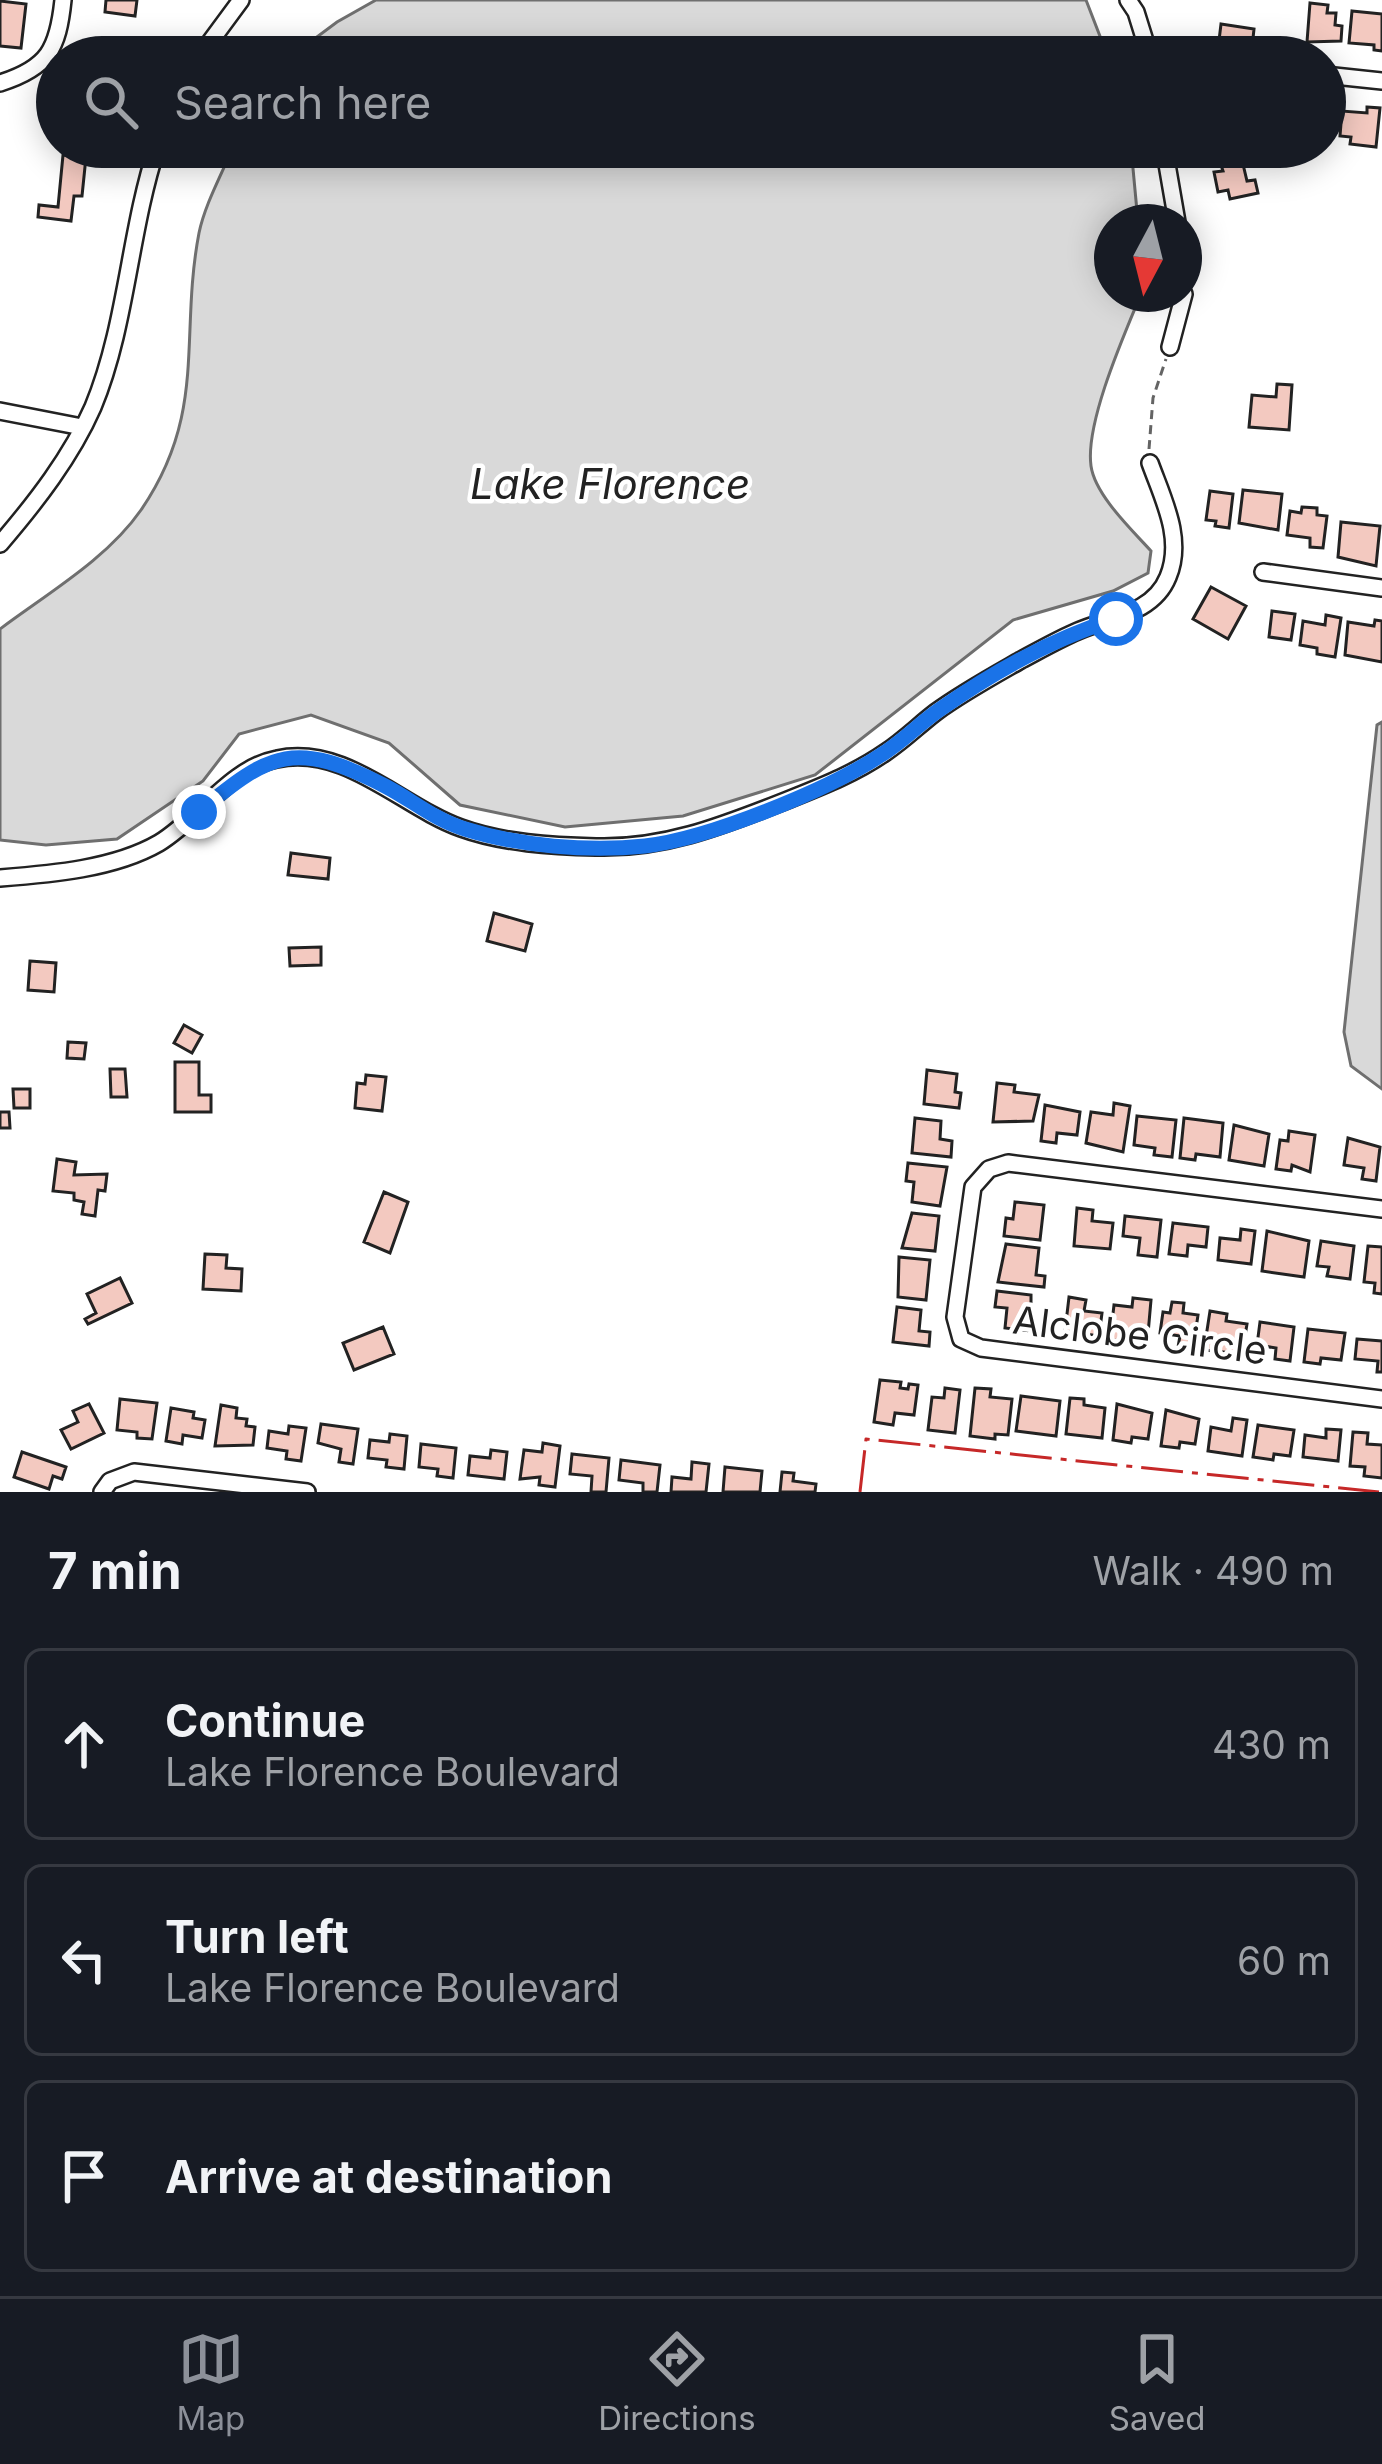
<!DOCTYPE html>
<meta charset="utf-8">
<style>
:root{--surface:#171b24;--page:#242831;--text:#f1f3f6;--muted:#9ea1a6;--line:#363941;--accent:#8c9099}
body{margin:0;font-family:Inter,sans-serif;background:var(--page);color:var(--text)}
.compass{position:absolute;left:1094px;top:204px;width:108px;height:108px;border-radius:50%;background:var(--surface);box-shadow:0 6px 30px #0003;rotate:187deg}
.stop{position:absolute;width:36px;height:36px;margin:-27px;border:9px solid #1a73e8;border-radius:50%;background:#fff}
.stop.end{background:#1a73e8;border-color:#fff;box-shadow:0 3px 12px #0008}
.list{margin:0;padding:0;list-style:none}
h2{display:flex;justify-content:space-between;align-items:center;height:156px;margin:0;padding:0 48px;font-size:51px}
h2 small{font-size:39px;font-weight:400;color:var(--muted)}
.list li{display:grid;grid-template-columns:78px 1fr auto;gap:36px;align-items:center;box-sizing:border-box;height:192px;margin:0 24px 24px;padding:0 24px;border:3px solid var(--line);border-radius:18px}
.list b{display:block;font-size:45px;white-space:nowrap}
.list p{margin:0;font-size:39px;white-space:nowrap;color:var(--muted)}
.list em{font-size:39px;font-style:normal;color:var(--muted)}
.icon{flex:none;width:66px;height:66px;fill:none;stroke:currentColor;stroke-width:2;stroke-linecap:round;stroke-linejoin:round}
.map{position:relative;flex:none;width:1382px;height:1492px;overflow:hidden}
.search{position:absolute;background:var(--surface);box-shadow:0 6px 30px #0003;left:36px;right:36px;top:36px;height:132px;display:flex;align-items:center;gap:30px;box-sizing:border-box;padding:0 42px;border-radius:66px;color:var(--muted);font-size:45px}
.sheet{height:804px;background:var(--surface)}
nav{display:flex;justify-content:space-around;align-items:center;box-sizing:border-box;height:168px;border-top:3px solid var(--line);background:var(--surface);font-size:33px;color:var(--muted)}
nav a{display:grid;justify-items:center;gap:6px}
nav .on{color:var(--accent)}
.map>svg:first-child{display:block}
</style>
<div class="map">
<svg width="1382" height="1492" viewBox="0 0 1382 1492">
<rect width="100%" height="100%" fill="#fff"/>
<!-- water -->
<path fill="#d9d9d9" stroke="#6f6f6f" stroke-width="3" d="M376,0H1086L1108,57H290L337,22Z
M233,147H1131L1138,222H1112V294H1141C1124,335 1085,423 1091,466C1095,495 1132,530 1151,551L1148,573L1113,591L1013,620L815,775L683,816L565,827L460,805L389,743L311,715L239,734L203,781L117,839L46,845L0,840V629C48,593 107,559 141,510C208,412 179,337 199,233C205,204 222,174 233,147Z
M1382,722V1089L1351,1066L1344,1032L1377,725Z"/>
<!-- building -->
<path fill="#f3c9c0" stroke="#222" stroke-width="3" d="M106,0H137L135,16L105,12Z
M0,1L26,4L21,48L0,46Z
M1310,3L1328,5L1327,13H1336L1335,25L1342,26L1341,41L1307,42Z
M1352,11L1382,14V51L1374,50V45L1349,43Z
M1221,24L1254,29L1251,57H1217Z
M99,41L129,53L127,57H92Z
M1367,107L1380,108L1376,147L1350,144L1351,137L1340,136L1342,111L1367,113Z
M63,155L86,157L82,196H74L71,221L38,217L39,205L58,207Z
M1242,160L1247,181L1255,180L1258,193L1230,199L1228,190L1218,192L1214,172L1223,171L1221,165Z
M1277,384L1292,385L1289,430L1249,427L1252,395L1276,397Z
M1243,490L1282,494L1278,530L1239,523Z
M1210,491L1233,494L1229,528L1215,526L1216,521L1206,520Z
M1302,507L1317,508V515L1327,516L1323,548L1310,547V538L1287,535L1290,511L1301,513Z
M1341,522L1380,526L1376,566L1338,557Z
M1211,587L1246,606L1228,639L1193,619Z
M1272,611L1295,614L1291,640L1269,637Z
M1326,615L1341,618L1335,657L1317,654V648L1300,645L1303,621L1325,625Z
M1375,620L1382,621V662L1345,655L1348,622L1374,626Z
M291,853L330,858L328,879L288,875Z
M494,913L532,924L525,951L487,941Z
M321,947V965L290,966L289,948Z
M30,961L56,963L54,992L28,990Z
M184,1025L202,1035L192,1053L174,1043Z
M68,1042L86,1043L84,1059L67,1058Z
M175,1062H199V1095H211V1112H175Z
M110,1069H125L127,1097H111Z
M927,1070L957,1074L955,1092L961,1093L959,1108L924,1104Z
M366,1075L386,1077L382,1111L355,1108L357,1083L365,1084Z
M997,1083L1015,1085L1014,1092L1039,1095L1033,1121L993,1122Z
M13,1089H30V1108H14Z
M1114,1103L1130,1106L1123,1152L1086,1143L1091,1112L1113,1115Z
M1045,1105L1080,1112L1077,1135L1057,1133L1056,1143L1041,1141Z
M0,1112H9L10,1128H0Z
M1137,1116L1176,1120L1172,1157L1154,1155L1155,1148L1134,1145Z
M915,1118L941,1121L940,1139L952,1141L951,1157L912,1153Z
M1184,1118L1223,1123L1220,1157L1196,1154L1195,1160L1180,1158Z
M1234,1125L1269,1134L1264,1166L1229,1160Z
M1289,1131L1315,1135L1310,1172L1292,1165L1291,1171L1276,1169L1280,1140L1288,1141Z
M1348,1138L1380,1147L1376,1181L1362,1179L1364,1168L1344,1165Z
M57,1159L76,1162L74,1175L107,1174L105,1191L98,1190L95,1216L82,1214L84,1202L74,1200V1193L53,1191Z
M908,1163L947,1167L940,1206L912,1202L914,1182L906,1181Z
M384,1192L408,1202L390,1253L364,1242Z
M1015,1202L1044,1205L1040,1240L1004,1236L1006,1218L1013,1219Z
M1077,1208L1093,1210L1092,1221L1113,1223L1110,1249L1074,1246Z
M912,1213L939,1216L935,1251L902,1248Z
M1125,1216L1161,1220L1157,1257L1138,1255L1140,1238L1123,1236Z
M1173,1223L1208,1227L1206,1247L1188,1245L1187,1256L1169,1254Z
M1241,1229L1255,1231L1251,1264L1218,1260L1220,1238L1240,1240Z
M1267,1231L1309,1241L1304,1277L1262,1271Z
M1321,1241L1354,1246L1350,1279L1327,1276L1329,1267L1317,1266Z
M1006,1244L1039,1248L1036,1275L1045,1276L1044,1287L998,1282Z
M1368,1246L1382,1247V1294L1374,1293L1375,1283L1364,1282Z
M205,1254L227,1255L226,1268L242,1269L241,1291L203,1289Z
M899,1257L930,1260L926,1300L898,1297Z
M120,1278L132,1303L88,1324L85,1319L96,1313L87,1294Z
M997,1291L1031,1295V1331L1005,1328L1007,1308L995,1307Z
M1069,1297L1086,1300L1084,1311L1102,1313L1099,1336L1065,1331Z
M1133,1298L1151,1300L1148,1334L1126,1331L1125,1341L1110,1340L1114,1305L1132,1307Z
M1172,1302L1184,1303L1183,1313L1198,1315L1193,1349L1178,1347L1180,1336L1160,1333L1163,1312L1170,1313Z
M897,1307L921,1310L919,1331L930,1332L929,1346L893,1342Z
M1210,1311L1227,1314L1226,1321L1247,1324L1242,1354L1204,1350Z
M1260,1322L1294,1327L1290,1361L1275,1359L1276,1348L1257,1345Z
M383,1327L394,1354L354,1370L343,1343Z
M1308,1329L1345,1333L1341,1360L1321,1358L1320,1364L1304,1362Z
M1357,1339L1382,1341V1372H1377L1378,1361L1355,1359Z
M880,1380L901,1382L900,1388L908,1389L909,1384L918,1385L914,1415L895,1413L893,1425L874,1422Z
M945,1388L960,1390L955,1433L928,1430L932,1397L944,1398Z
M975,1388L991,1389L990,1397L1012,1399L1008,1435L995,1434V1439L970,1436Z
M1021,1396L1060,1401L1056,1436L1016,1431Z
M1070,1398L1084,1399V1405L1105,1408L1102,1438L1066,1434Z
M120,1399L157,1403L152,1439L137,1438V1432L117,1430Z
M89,1404L104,1433L71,1449L61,1430L78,1422L73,1411Z
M1117,1404L1152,1413L1148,1439L1132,1437L1131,1443L1113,1440Z
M221,1405L237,1408L236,1418L247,1419L246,1426L255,1427L253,1445L215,1446Z
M171,1408L194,1412L193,1418L205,1420L202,1438L183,1435L182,1444L166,1441Z
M1166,1410L1199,1419L1195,1444L1180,1442L1179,1448L1161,1446Z
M1233,1418L1247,1420L1242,1456L1208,1451L1211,1427L1231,1431Z
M321,1424L358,1429L353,1464L339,1462L341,1449L318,1443Z
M1258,1425L1294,1430L1290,1456L1274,1454L1273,1460L1253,1457Z
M289,1426L306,1428L301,1461L286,1459L287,1451L267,1448L269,1431L288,1434Z
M1326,1429L1341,1430L1338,1461L1303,1457L1305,1435L1326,1438Z
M1353,1432L1368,1433L1367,1444L1382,1445V1478L1364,1476L1365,1467L1350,1466Z
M390,1434L407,1436L404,1469L386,1467L387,1460L368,1458L370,1440L389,1442Z
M543,1443L560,1446L555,1487L539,1485L540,1477L520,1479L524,1450L542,1452Z
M421,1444L456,1448L453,1478L437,1476L438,1469L419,1467Z
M491,1450L507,1452L504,1479L468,1475L470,1456L490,1458Z
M22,1452L66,1467L62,1479L53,1476L49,1489L14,1477Z
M572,1454L609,1458L606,1492H591L592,1476L570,1474Z
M621,1460L660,1465L657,1492H643V1483L619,1480Z
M692,1462L709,1464L706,1492H671L672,1477L691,1479Z
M725,1467L762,1471L760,1492H723Z
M782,1472L794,1473L793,1481L816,1484L815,1492H780Z"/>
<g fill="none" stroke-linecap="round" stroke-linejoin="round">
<!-- minor casing -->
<g stroke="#222" stroke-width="20">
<path id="minor" d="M1128,0L1136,12L1150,57
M199,57L241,0
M1325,75L1382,81
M0,83C48,68 58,49 63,0
M1164,147L1177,222
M1170,347L1184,294
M0,411L82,427
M0,544C36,502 71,457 93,407C127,325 129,232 157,147
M1263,572L1382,588
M0,878C51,874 114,869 159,843C199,819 230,768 277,759C345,744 402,807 461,828C502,843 552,846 596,847C662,849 719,827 780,803C817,788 853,775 886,752C904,740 919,725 936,712C962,693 993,676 1021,660C1040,650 1059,639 1078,631C1110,617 1153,614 1168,577C1184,539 1163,499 1150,463
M1382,1209L1008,1163L989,1169L973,1187L955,1317L961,1339L981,1348L1382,1399
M102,1492L110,1481L134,1472L307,1492"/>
</g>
<!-- path -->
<path stroke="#646464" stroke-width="3" stroke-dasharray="9 6" stroke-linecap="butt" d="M1149,449L1153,398L1166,359"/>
<!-- minor -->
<use href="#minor" stroke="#fff" stroke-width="15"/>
<!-- power -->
<path stroke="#c62828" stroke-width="3" stroke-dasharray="42 9 6 9" stroke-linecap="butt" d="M860,1492L866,1439L1379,1492"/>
</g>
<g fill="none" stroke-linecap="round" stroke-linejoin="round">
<!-- route -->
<path stroke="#1a73e8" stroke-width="15" d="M199,812C271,751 296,740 385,786C412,800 435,820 465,829C519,846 588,852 645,846C708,839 828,790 881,755C902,742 919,724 939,710C992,673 1053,638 1116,619"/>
</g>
<g text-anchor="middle" stroke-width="9" stroke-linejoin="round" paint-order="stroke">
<!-- street labels -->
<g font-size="39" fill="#222" stroke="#fff">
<text transform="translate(1140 1335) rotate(7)" y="14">Alclobe Circle</text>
</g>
<!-- water labels -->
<g font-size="42" font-style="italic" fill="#222" stroke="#fff">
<text x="610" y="499">Lake Florence</text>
</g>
</g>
</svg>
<svg class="compass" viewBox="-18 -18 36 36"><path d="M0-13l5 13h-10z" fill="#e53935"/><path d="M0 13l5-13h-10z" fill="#9ea1a6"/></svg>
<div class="stop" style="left:1116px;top:619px"></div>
<div class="stop end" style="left:199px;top:812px"></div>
<div class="search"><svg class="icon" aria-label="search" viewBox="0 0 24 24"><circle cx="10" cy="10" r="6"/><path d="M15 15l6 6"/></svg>Search here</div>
</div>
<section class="sheet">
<h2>7 min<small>Walk · 490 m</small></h2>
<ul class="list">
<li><svg class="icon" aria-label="ahead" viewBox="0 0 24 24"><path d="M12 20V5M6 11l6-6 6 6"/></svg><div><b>Continue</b><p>Lake Florence Boulevard</p></div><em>430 m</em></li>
<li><svg class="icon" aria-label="left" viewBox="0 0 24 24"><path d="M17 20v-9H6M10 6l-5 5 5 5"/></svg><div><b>Turn left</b><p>Lake Florence Boulevard</p></div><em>60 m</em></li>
<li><svg class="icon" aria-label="arrive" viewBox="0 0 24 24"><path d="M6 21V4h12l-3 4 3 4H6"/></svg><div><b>Arrive at destination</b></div></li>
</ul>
</section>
<nav>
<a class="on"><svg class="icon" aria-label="map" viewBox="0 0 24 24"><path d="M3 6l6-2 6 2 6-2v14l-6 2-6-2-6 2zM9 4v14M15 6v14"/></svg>Map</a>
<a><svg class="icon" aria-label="directions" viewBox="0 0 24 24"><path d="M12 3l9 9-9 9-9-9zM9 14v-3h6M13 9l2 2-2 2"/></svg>Directions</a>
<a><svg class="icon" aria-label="saved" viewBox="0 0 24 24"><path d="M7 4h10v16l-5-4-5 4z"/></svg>Saved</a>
</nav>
